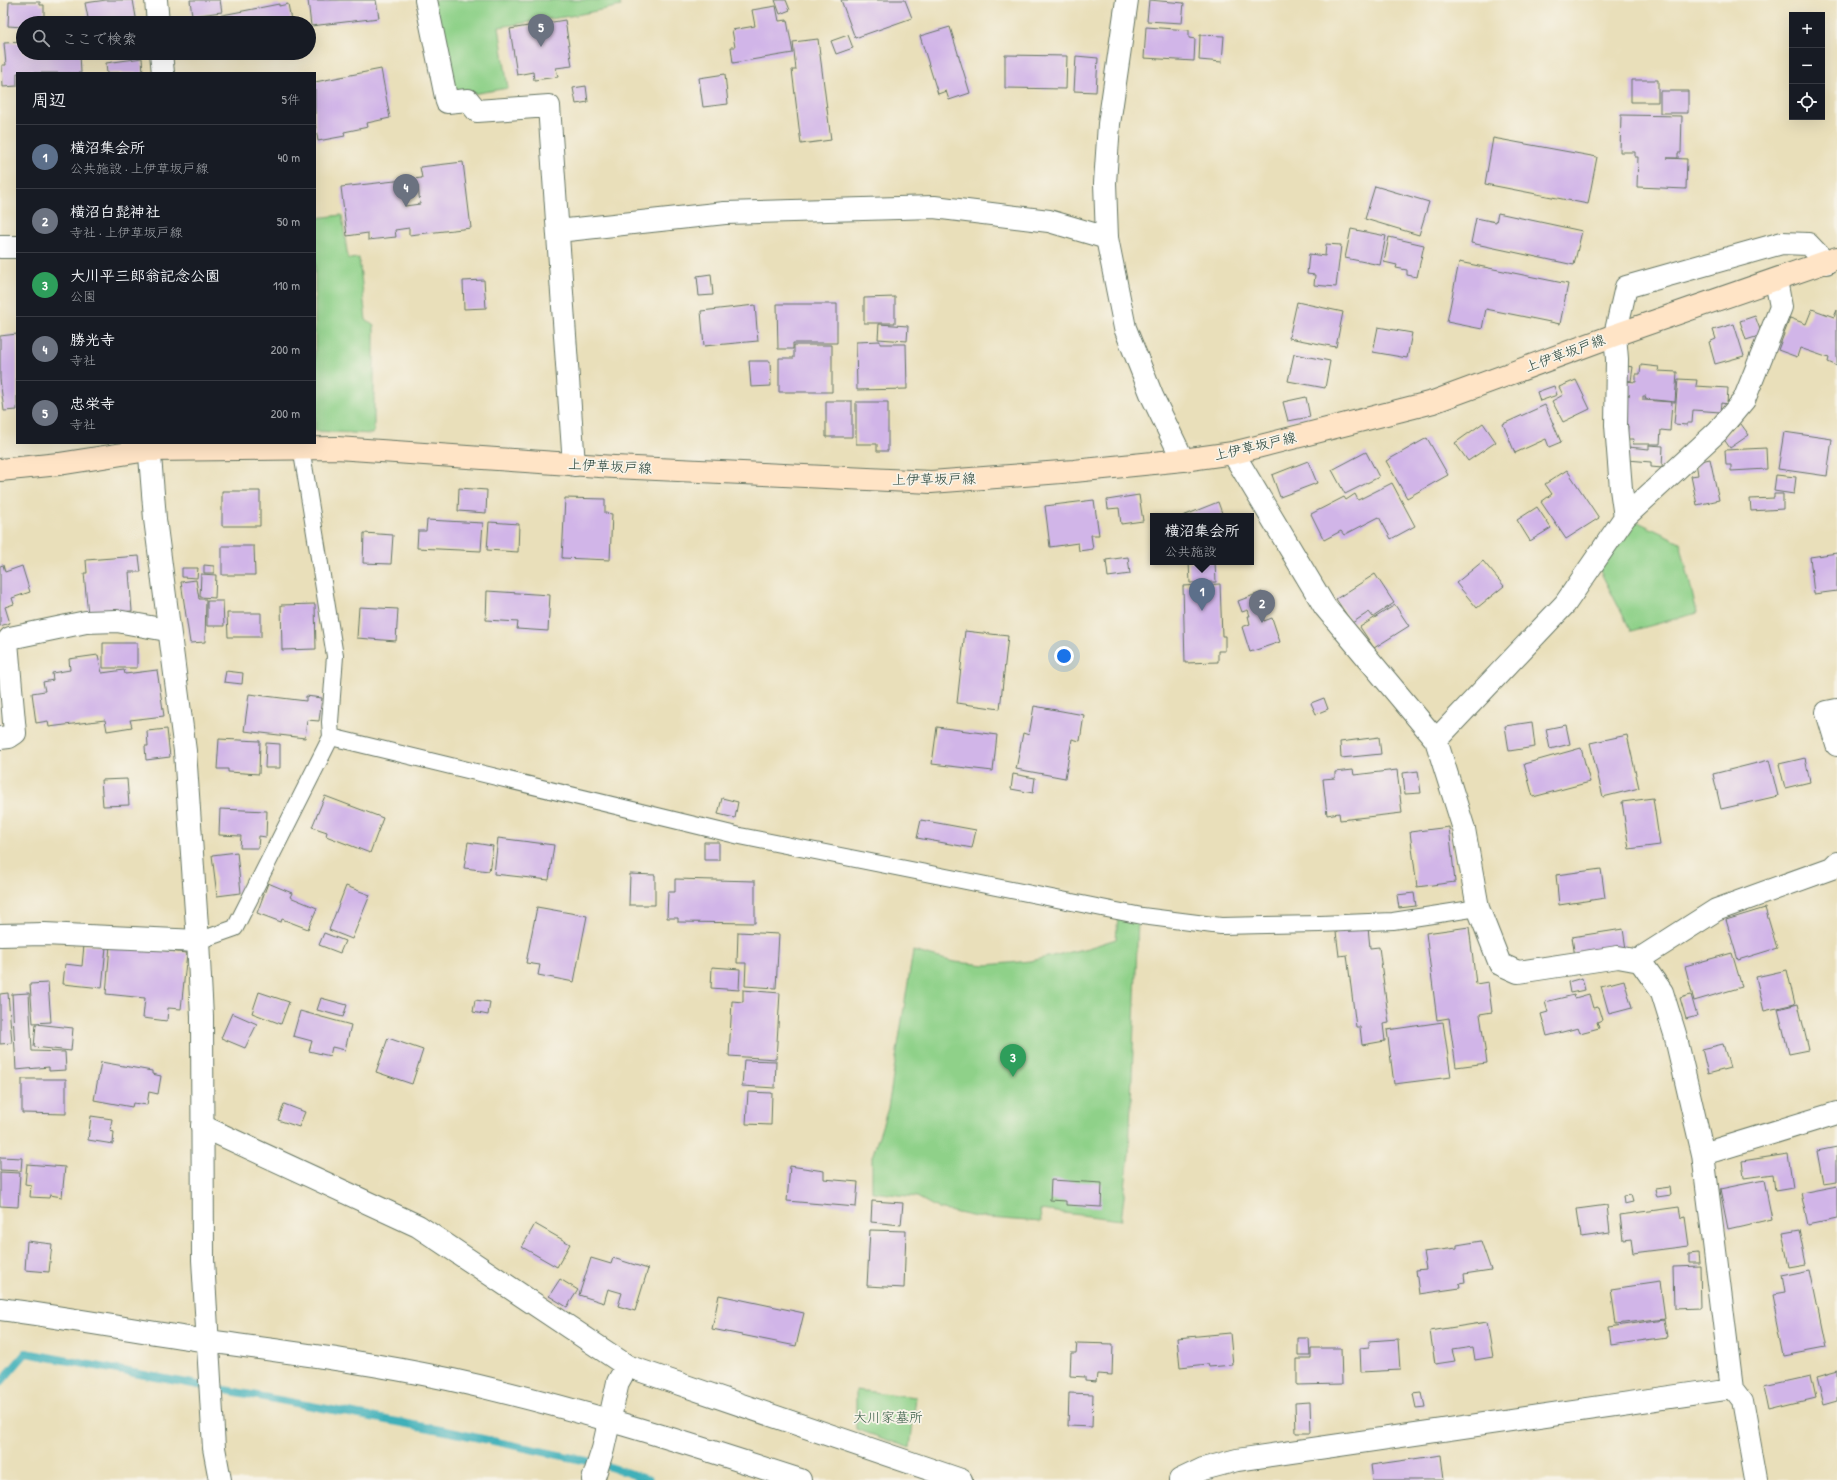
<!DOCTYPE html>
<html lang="ja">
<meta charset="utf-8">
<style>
:root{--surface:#171b24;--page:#20242c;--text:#f1f3f6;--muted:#9ea1a6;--line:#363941;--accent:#1a73e8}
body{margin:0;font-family:"Patrick Hand","Klee One",sans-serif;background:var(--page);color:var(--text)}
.controls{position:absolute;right:12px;top:12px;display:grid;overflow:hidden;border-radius:0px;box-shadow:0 4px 16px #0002}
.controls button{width:36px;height:36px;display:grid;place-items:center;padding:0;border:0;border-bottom:1px solid var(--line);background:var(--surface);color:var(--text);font:20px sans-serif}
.you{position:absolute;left:1064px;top:656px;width:14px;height:14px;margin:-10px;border:3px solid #fff;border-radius:50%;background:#1a73e8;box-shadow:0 0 0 6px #1a73e833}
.badge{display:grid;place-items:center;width:26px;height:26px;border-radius:50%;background:var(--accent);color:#fff;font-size:13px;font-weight:700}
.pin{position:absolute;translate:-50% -33px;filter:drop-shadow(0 1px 2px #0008)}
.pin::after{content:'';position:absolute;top:21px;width:14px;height:12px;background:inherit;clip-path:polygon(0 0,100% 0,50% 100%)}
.popup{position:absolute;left:1150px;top:513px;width:104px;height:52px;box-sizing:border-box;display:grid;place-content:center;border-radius:0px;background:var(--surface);filter:drop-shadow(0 1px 3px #0005);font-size:13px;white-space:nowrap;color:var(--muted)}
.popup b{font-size:15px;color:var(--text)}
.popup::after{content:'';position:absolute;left:50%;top:100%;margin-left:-8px;border:8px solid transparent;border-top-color:var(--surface)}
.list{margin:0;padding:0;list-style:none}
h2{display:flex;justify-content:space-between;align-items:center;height:52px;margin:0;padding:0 16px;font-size:17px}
h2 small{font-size:13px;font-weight:400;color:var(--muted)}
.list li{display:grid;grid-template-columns:26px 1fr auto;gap:12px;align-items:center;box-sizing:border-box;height:64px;padding:0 16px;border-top:1px solid var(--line)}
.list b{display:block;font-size:15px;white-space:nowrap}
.list p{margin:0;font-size:13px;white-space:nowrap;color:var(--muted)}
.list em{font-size:13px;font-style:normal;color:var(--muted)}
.icon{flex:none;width:22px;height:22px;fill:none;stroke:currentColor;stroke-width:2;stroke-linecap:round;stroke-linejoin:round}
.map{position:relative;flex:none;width:1837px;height:1480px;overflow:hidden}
.search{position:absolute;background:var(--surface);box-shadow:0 4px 16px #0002;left:16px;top:16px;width:300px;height:44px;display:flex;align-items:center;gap:10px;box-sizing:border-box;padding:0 14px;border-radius:22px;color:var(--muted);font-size:15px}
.panel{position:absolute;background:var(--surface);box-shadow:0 4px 16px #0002;left:16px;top:72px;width:300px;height:372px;border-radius:0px}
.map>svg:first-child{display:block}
</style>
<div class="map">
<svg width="1837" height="1480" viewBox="0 0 1837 1480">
<rect width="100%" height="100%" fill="#f7f3e8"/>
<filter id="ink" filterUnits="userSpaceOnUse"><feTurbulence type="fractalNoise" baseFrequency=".025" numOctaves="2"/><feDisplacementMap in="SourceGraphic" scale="8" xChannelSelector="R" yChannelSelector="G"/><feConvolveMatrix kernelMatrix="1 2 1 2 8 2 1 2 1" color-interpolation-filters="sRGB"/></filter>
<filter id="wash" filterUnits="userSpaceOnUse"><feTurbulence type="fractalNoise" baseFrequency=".012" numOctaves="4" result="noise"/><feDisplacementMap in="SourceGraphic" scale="16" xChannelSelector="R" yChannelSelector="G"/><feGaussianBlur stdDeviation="0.9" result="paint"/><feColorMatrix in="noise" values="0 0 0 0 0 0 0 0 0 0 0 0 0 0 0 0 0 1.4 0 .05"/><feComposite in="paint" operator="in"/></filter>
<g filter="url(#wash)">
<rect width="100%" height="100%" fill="#e9dfba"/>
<!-- green -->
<path fill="#8fd189" stroke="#57875e" d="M431,0H619L621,6L576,15L499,27L508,88L454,97Z
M342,215L348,259L359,258L366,320L374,326V431L372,434L315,431V218Z
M1636,521L1680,542L1697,613L1631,631L1599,569Z
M1118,916L1138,919L1129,1155L1121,1220L1040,1210L1041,1222L976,1217L939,1209L917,1197L872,1192V1157L888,1108L913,951L954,962L987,965L1030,961L1088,948L1116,939Z
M856,1390L916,1397L910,1448L856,1429Z"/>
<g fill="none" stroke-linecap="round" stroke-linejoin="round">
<!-- stream -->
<path stroke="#3fb0b9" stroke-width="8" d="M0,1383L26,1353L446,1431L601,1464L649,1480"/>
</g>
<g id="blocks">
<!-- building -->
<path fill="#d1b5e8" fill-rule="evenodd" d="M106,0H133L137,23H89L85,3Z
M190,0H220L222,12L192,16Z
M308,0H376L379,18L311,26Z
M775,0H786L790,10L780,14Z
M841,0H905L912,18L855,38Z
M1149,0L1184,3L1182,23L1147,21Z
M9,2H40V5H44V23H23V27L8,26Z
M279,4V6L288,4L291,20L286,21V23H198L197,20Z
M776,6L779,21L787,20L793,53L733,63L731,47H735L732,30L755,26L752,10Z
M565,20L572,66L556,68L558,77L534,80L533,72L517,75L510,29Z
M950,27L970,93L949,100L946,91L938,94L920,36Z
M1146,27L1189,30V38L1195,39L1194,61L1144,58Z
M848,35L853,48L836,54L831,41Z
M1200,35L1224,36L1222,62L1199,60Z
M818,39L831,140L801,144L792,70H796L793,42Z
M23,42V53H80L81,73H17V86L3,87L2,65H6L4,43Z
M204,53H229V54L205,58Z
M1005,55L1067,56L1066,89L1005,88Z
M1076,56L1098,58L1096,92L1074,91Z
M142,58L143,73H107L106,63Z
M381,69L390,118L367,123L368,127L344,132L345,136L318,141L315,123V82Z
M725,74L728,104L703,107L699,78Z
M1631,80H1658V102H1631Z
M586,86L588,102L576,104L573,88Z
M1660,91H1688V113H1660Z
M1621,115L1682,116L1681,153H1678V158H1667L1687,159L1686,189L1637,187L1638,157H1635V152H1620Z
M1493,138L1597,157L1588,204L1485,184Z
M463,162L471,228L409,235V228L395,230L396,237L368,240V233L347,236L341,187L422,178L420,167ZM418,186L420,204L405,206L403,187Z
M1375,186L1429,202L1419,235L1365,219Z
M1498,213L1582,231L1574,265L1471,243L1476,218L1496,222Z
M1351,229L1386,236L1380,265L1345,258Z
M1389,237L1424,245L1417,277L1407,275V270L1396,268L1397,265L1384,262Z
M1326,244L1341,245L1336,287L1314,285L1315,275L1307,274L1309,254L1325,256Z
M1459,262L1568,284L1560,324L1486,309L1482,329L1447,322Z
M711,274L713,295L699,296L697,276Z
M484,280L486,308L464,309L463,281Z
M895,297V323H864V298Z
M1297,302L1343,312L1336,347L1289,338Z
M777,304H837V343H793V349H778Z
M755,305L758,341L704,346L701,311Z
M1812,309L1834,317L1837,310V366L1828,362L1829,358L1800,348L1797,357L1778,350L1790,318L1806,324Z
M1755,316L1762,335L1746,340L1740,321Z
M879,324L908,326L907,341L878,339Z
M1734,324L1744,356L1715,364L1709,342L1716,339L1713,330Z
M1378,327L1412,333L1407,358L1373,352Z
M17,334V410L4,411L0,379V336Z
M880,341V344H906L907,389L857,390L856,342Z
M794,345H832V392H779V358H794Z
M1294,354L1330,361L1325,388L1288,381Z
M749,361H770L771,386L751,387Z
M1641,365L1659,367L1658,371L1677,372L1675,402L1645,399L1646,396H1643V400L1672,402L1670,431L1661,430L1660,444H1633L1634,439H1627L1628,426H1623L1621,395H1630L1624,394L1625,381L1636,382V374H1640Z
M1627,366L1633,367L1631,381L1625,380Z
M1678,379L1697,380L1696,386L1728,388L1727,404L1721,403L1720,412L1693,410L1692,423H1687V425L1674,424Z
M1576,380L1590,409L1563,422L1552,401L1563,395L1559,387Z
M1554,386L1557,395L1540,401L1537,392Z
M1306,397L1310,417L1288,421L1283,402Z
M826,401H852V437H826Z
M856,402H888V451H877V444H856Z
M1545,405L1561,442L1549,447L1546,439L1515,453L1503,424Z
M1483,423L1496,442L1468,461L1455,443Z
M1741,424L1749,435L1730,448L1723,438Z
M1784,432L1832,439L1827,476L1778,469Z
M1427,438L1448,475L1407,498L1386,461Z
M1649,445L1663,446L1662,468L1651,467V462L1628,460V447L1649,449Z
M1766,448L1767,469L1731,471V465H1726L1725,450Z
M1366,452L1379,477L1345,494L1332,470Z
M1710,459L1719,500L1697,505L1691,476L1698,475L1696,462Z
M1308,461L1317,483L1280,497L1272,475Z
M1567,470L1599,518L1566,539L1541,502L1552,494L1545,484Z
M1776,475L1796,477L1794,494L1774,491Z
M1392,483L1415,526L1391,539L1379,517L1344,535L1341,531L1324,540L1311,514L1344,497L1346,500L1355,494L1358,500Z
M459,488L487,490L486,513L458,511Z
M222,491H260V526H222Z
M1774,494H1783V509L1751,511L1750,499L1774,498Z
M1139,495L1143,521L1121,524L1119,508L1108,509L1107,500Z
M565,498L605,499V513L612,514L610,560L562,558Z
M1094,500L1099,535H1091L1093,549L1079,551L1078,543L1050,547L1045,506Z
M1218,502L1223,516H1183Z
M1537,507L1551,528L1530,541L1517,520Z
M427,520L483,523L481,551L417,548L418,531H426Z
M489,522L519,524L518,552L487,550Z
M364,533L393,535L391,564L363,563Z
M222,546H254L255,575H222Z
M1837,553V591L1814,594L1810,557Z
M139,556L141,572H129L132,611L88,615L84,573H87L86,560Z
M1128,557L1130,574L1108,577L1106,560Z
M1483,561L1504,586L1477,608L1456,583Z
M1189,562H1215L1216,582L1190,583Z
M3,565L5,572L22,566L30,592L12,598L14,604L5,607L10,623L0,626V566Z
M204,565L214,566V573H204Z
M182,568H198L197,578L182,577Z
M201,574L216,575L215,598L200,597Z
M1375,574L1394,603L1373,617L1369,612L1352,623L1336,599Z
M196,580L199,599H206L205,642L190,643L181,582Z
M1220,584L1222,636H1225V651H1218V662L1185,663L1183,586Z
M487,591L550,595L548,631L517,629L518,622L486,620Z
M1262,592L1267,605L1260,607L1264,621L1272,618L1280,642L1250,652L1242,627L1250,624L1248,616H1250L1248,610L1242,612L1238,601Z
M207,601H223L224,626H207Z
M315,604L316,649L282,650L281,605Z
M1395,605L1409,626L1374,648L1360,627Z
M359,607L398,609L396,641L357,638Z
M227,613H261V637H228Z
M965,631L1008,636L1000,709L957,703Z
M103,643H137V668H103Z
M98,655L102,673L124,670L125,674L157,670L164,716L130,720L132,727L107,731L105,720L49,727L48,721L36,723L32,693L45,691L43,682L53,680L52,673L70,670L69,659Z
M226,671L243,673L242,684L224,682Z
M249,694L306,701V696L322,698L319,721L307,720L305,738L244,731Z
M1324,698L1328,709L1316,714L1311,703Z
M1034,706L1084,715L1080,741L1072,739L1065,778L1016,769L1023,733L1029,735Z
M1532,722L1535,747L1509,751L1505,726Z
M1566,725L1570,744L1550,749L1546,729Z
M937,727L997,735L993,771L932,764Z
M167,729L170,757L146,760L145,746H148L147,731Z
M1627,735L1639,788L1603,797L1590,743Z
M1379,737L1381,754L1341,758L1340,742Z
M219,739L260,741L259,774L228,772V769H217Z
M266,743L280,744V768H265Z
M1581,748L1590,782L1533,797L1524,764Z
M1805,758L1810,782L1785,788L1779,764Z
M1769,760L1778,796L1721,809L1713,774Z
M1353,770L1354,775L1397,770L1402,813L1340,820L1339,813L1327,815L1323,779L1335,778V772Z
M1418,771L1421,793L1405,794L1403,773Z
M1013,774L1035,778L1033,793L1011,789Z
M127,779L129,805L103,806L101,780Z
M325,796L383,818L370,853L326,836L327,832L312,827Z
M722,798L738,802L735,818L718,814Z
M1653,798L1660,845L1629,849L1622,802Z
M220,809L267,811L266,837L259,836L258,848H240L241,836L219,835Z
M921,820L976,830L972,848L917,838Z
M1449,827L1455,882L1417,887L1410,832Z
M498,838L554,845L549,880L494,874Z
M468,842L493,846L489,871L464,868Z
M704,842H719V860H704Z
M237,852L241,893L217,896L212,855Z
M1601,869L1605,898L1559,905L1556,875Z
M630,874L655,875V905H629Z
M675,879L755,881V923L678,922V918H667L668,892H675Z
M268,883L292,893L290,897L317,908L308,929L282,919L281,922L257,913Z
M346,886L370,895L352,939L329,930Z
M1414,893L1416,906L1399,908L1397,895Z
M537,907L587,916L574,982L538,975L540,965L526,963Z
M1765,908L1777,948L1738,960L1726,920Z
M1368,927L1370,948L1379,947L1389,1023L1383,1024L1385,1041L1362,1045L1360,1027H1356L1347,955L1339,956L1336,932Z
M1469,927L1476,984L1488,982L1492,1012L1480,1014L1487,1063L1456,1067L1449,1018L1437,1020L1426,933Z
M1623,929L1626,949L1575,957L1572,937Z
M738,932L779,934L776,988L745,986L746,963H737Z
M324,933L345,941L340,953L319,945Z
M84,945L106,947L102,988L63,984L65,964L82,966Z
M110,945L187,953L181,1009L168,1008L167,1021L143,1018L145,998L106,994Z
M1732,953L1742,987L1694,1001L1685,966Z
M712,967L740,969L739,990L711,988Z
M1787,970L1795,1004L1764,1011L1756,977Z
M1582,978L1585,990L1570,993L1568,982Z
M1624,980L1632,1008L1609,1014L1601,986Z
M48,983L51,1022L33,1023L30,984Z
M743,990L780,993L776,1059L729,1056L732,1001L743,1002Z
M259,992L289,1002L281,1024L252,1013Z
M8,993L12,1043L0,1044V994Z
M29,993L32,1051L65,1052L66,1070L49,1071V1067L16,1070L12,994Z
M1589,994L1593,1008L1598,1007L1602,1020L1597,1022L1599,1028L1580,1033L1578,1028L1547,1036L1541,1014L1548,1012L1545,1002L1574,995L1575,998Z
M1691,995L1697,1016L1686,1019L1680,998Z
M321,998L347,1005L343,1017L317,1010Z
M475,1000L490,1002L488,1015L473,1012Z
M1798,1004L1809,1050L1789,1054L1778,1009Z
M300,1011L351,1025L345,1050L332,1047L330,1056L309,1051L312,1041L293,1036Z
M232,1013L257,1024L245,1048L221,1038Z
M1443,1022L1451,1077L1394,1084L1387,1030Z
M36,1024L73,1028L71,1051L34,1047Z
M388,1038L423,1050L412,1084L376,1072Z
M1723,1044L1730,1068L1708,1074L1702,1049Z
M744,1060L776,1061L775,1088L742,1086Z
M101,1062L152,1071V1074L161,1076L158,1094L149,1092L147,1105L133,1103L132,1107L94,1100Z
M22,1079H66V1114L22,1113Z
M748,1092L772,1093L771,1125L746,1124Z
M284,1104L305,1112L299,1127L278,1120Z
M91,1116L112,1119L110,1131L114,1132L113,1144L88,1140Z
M1837,1147V1182L1823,1184L1817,1151Z
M1788,1154L1793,1188L1775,1191L1773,1174L1744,1178L1742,1161Z
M0,1157L22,1158L21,1171L0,1170Z
M27,1164L65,1167L62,1197L50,1195L49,1198L30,1197L31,1185L25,1184Z
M790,1166L824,1171V1179L858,1182L856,1207L787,1201Z
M0,1172L20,1173L18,1207L0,1206Z
M1051,1180L1102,1183L1101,1207L1066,1205V1201L1050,1200Z
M1764,1180L1772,1219L1728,1229L1720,1189Z
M1837,1186V1219L1808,1225L1801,1193Z
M1670,1187L1671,1195L1657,1197L1655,1189Z
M1631,1195L1633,1202L1624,1204L1623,1196Z
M872,1201L903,1203L901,1225L871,1222Z
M1607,1205L1610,1233L1581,1237L1577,1209Z
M1679,1207L1681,1218L1685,1217L1689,1246L1633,1253L1631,1239L1623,1240L1620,1215Z
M535,1224L570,1244L557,1267L522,1247Z
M1799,1229L1806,1264L1789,1267L1782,1232Z
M870,1230L906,1231L904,1288L867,1286Z
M27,1241L52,1244L49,1272L25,1270Z
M1481,1241L1491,1270L1464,1274L1465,1283L1459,1284L1460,1288L1419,1294L1416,1270L1426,1269L1423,1252L1457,1248V1245Z
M1698,1253L1699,1263H1689V1254Z
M591,1258L611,1264L613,1258L648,1269L635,1311L618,1306L622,1293L608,1289L604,1303L579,1295Z
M1700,1266L1701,1308L1674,1309L1673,1267Z
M1810,1270L1826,1348L1784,1356L1772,1296L1784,1294L1781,1276Z
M560,1279L578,1290L567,1307L549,1296Z
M1660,1282L1665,1318L1616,1324L1611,1289Z
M719,1295L804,1313L796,1346L712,1329Z
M1664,1319L1667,1337L1611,1345L1609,1327Z
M1487,1322L1493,1357L1475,1360L1473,1347L1452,1350L1455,1361L1435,1364L1430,1331Z
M1230,1333L1233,1365L1209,1367L1208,1364L1180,1367L1177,1338Z
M1298,1338H1309L1310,1356H1298Z
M1398,1339L1400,1370L1361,1372L1360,1348L1369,1347V1341Z
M1077,1343L1113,1344L1112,1375L1097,1374L1096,1382L1085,1381V1377L1070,1376L1071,1353H1076Z
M1311,1348H1341L1342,1384L1297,1385V1359H1311Z
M1837,1371V1401L1823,1405L1816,1377Z
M1810,1375L1815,1398L1770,1409L1765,1385Z
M1069,1393L1093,1394L1092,1427L1068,1426Z
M1422,1393L1425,1407L1416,1408L1413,1394Z
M1310,1402L1311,1433H1296L1295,1403Z
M1441,1455L1444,1480H1373L1371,1465Z"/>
</g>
</g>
<g filter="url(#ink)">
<use href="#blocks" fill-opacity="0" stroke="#667663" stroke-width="1"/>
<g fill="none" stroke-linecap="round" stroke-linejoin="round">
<!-- service casing -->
<g stroke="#667663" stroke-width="18">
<path id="service" d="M331,737L740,836L1142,916L1221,926L1320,924L1393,921L1478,908
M198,941L235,928L331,737L330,722L335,656L301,447"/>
</g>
<!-- minor casing -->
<g stroke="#667663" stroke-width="24">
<path id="minor" d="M426,0L447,102L468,100L477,111L549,106L574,465
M558,231L725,213L934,207L1049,221L1107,238
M0,247H17
M1233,453L1325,607L1436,740L1464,829L1478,908L1500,964L1518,972L1618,957L1640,961L1662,992L1675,1034L1703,1154L1732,1388
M1625,517L1621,489L1616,425L1617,359L1615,335L1626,287L1782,243L1808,244L1826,263
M1837,710L1827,712L1837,745
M0,738L9,737L15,733L7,642L10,638L86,622L117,621L161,629
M1436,740L1565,604L1625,517L1718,431L1744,400L1781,307L1776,280
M0,935L44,934L198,941
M1640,961L1644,956L1716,910L1832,868L1837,863
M202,1126L418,1226L627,1366L961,1480
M1703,1154L1837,1113
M593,1480L603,1449L618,1382L627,1366
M1180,1480L1203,1469L1237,1460L1732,1388L1742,1401L1756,1480"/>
</g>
<!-- tertiary casing -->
<g stroke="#667663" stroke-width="24">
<path id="tertiary" d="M156,0L158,23
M1127,0L1109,124L1105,183L1107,238L1125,328L1152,396L1183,460
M161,53L163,73
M149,443L155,519L185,751L198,941L202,1016L203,1260L214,1448L220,1480
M0,1309C69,1318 138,1331 208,1341C288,1352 368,1362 448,1379C567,1405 684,1442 800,1480"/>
</g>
<!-- secondary casing -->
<g stroke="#667663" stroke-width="24">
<path id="secondary" d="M0,470L59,464L148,450L337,448L614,467L931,482L1074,471L1183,460L1233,453L1433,402L1615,335L1837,258"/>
</g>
<!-- service -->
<use href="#service" stroke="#fff" stroke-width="16"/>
<!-- minor -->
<use href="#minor" stroke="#fff" stroke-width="22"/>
<!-- tertiary -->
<use href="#tertiary" stroke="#fff" stroke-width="22"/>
<!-- secondary -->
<use href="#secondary" stroke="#ffe4c6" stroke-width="22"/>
</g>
</g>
<g text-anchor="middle" stroke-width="3.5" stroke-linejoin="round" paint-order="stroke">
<!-- street labels -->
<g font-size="14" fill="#1f3d34" stroke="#f7f3e8">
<text transform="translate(1565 353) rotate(-20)" y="5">上伊草坂戸線</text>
<text transform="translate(1255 446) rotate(-13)" y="5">上伊草坂戸線</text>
<text transform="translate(610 466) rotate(3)" y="5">上伊草坂戸線</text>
<text transform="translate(934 479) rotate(-1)" y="5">上伊草坂戸線</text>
</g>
<!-- park labels -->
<g font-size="14" fill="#355b45" stroke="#f7f3e8">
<text x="888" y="1422">大川家墓所</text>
</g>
</g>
</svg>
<div class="controls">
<button>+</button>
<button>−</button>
<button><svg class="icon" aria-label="locate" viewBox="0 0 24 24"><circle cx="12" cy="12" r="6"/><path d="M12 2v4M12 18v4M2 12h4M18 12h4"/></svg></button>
</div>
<div class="you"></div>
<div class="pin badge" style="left:1202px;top:611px;background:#5c6f8a">1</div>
<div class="popup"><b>横沼集会所</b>公共施設</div>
<div class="pin badge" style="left:1262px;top:623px;background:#6b7280">2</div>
<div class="pin badge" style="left:1013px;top:1077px;background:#2e9e5b">3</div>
<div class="pin badge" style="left:406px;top:207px;background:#6b7280">4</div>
<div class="pin badge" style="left:541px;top:47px;background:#6b7280">5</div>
<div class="search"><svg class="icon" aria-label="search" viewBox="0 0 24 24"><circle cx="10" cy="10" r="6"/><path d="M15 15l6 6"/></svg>ここで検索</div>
<section class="panel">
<h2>周辺<small>5件</small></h2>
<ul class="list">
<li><span class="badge" style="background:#5c6f8a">1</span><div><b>横沼集会所</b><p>公共施設 · 上伊草坂戸線</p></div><em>40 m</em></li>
<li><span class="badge" style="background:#6b7280">2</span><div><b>横沼白髭神社</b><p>寺社 · 上伊草坂戸線</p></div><em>50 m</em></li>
<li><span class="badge" style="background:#2e9e5b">3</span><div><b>大川平三郎翁記念公園</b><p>公園</p></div><em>110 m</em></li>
<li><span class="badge" style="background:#6b7280">4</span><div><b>勝光寺</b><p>寺社</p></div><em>200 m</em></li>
<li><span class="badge" style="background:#6b7280">5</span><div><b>忠栄寺</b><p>寺社</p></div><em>200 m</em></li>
</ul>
</section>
</div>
